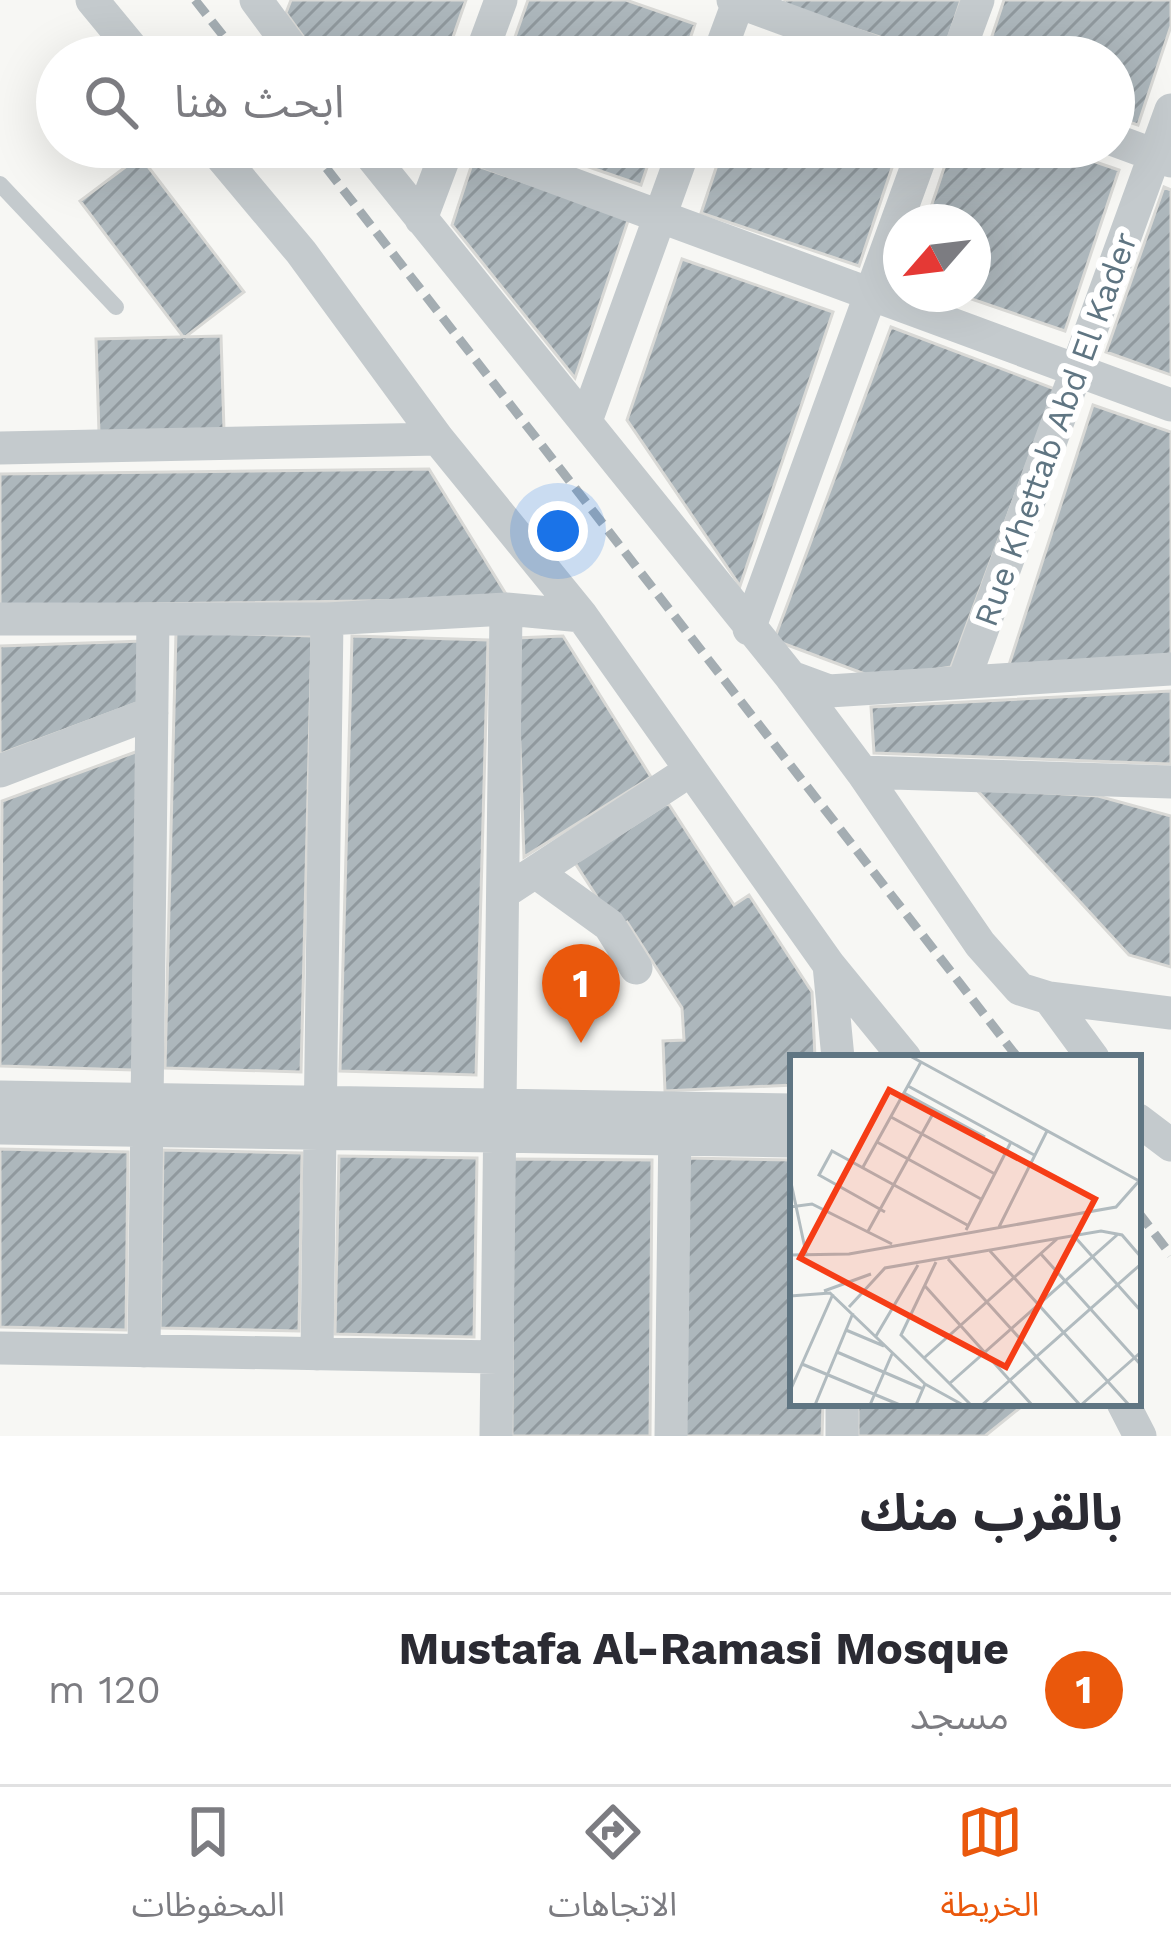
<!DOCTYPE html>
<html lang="ar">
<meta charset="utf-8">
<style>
:root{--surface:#fff;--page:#f2f2f3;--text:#2b2b33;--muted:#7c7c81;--line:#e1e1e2;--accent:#ea580c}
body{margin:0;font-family:"Work Sans","Noto Sans Arabic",sans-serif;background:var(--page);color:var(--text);direction:rtl}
.compass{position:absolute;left:883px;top:204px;width:108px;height:108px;border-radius:50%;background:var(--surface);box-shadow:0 12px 48px #0002;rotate:242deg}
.you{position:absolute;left:558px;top:531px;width:42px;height:42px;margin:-30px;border:9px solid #fff;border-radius:50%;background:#1a73e8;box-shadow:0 0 0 18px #1a73e833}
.badge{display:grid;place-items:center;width:78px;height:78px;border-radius:50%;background:var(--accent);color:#fff;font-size:39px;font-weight:700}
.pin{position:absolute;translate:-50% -99px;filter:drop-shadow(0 3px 6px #0008)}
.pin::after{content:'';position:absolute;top:63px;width:42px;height:36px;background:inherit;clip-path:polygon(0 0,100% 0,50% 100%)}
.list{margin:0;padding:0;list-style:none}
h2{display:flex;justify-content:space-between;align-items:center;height:156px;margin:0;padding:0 48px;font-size:51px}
h2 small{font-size:39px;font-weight:400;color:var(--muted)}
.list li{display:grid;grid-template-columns:78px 1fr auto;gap:36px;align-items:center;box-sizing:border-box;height:192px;padding:0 48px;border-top:3px solid var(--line)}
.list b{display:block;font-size:45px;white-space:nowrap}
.list p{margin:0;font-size:39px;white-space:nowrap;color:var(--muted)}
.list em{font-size:39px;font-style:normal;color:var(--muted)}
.icon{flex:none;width:66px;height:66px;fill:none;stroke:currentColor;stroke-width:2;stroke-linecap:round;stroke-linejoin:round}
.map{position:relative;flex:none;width:1171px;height:1436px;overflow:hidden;direction:ltr}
.search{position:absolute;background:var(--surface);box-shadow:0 12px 48px #0002;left:36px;right:36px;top:36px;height:132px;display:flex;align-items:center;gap:30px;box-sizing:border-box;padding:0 42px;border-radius:66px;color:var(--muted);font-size:45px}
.sheet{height:348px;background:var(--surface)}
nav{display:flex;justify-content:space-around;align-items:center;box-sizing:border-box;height:168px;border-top:3px solid var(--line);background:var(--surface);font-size:33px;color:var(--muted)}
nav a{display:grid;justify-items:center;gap:6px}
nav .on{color:var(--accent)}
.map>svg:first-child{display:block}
</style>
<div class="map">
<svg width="1171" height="1436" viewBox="0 0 1171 1436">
<defs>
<pattern id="building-hatch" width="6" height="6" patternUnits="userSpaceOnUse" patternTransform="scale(3)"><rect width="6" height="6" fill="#adb7bc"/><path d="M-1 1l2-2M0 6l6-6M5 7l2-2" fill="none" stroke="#90999e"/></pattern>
</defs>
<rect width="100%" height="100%" fill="#f7f7f4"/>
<!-- building -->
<path fill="url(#building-hatch)" stroke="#d9d9d6" stroke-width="3" d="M291,0H466L446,57H318L286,13Z
M528,0H626L695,24L684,57H508Z
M785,0H961L942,57L783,6Z
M1004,0H1171V26L1138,125L1114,117V57H985Z
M531,147H654L641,185Z
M723,147H899L859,266L701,213Z
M951,147H1052L1119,170L1065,331L957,294H973V222H926Z
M140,156L244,292L184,338L80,201Z
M472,164L629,218L575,378L452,225Z
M1164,187L1171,190V375L1106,352Z
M682,259L833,312L740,586L627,420Z
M891,327L1055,389L951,667L878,679L774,640Z
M221,336L224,430L99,433L96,339Z
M1093,405L1171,432V659L1007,671Z
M429,469L509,599L0,606V474Z
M176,632L312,636L301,1072L165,1068Z
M352,636L488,640L476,1075L340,1071Z
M563,636L651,777L524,857L516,638Z
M143,641L145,700L0,754V646Z
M1171,691V764L874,753L871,707Z
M141,750L133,1070L0,1066L2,801Z
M976,789L1098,796L1171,816V967L1129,955Z
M668,803L734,905L749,895L812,992L815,1058H793V1085L665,1091L663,1041L684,1040L682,1008L627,922L617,928L575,863Z
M0,1149L128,1152L126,1330L0,1327Z
M163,1150L302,1153L299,1331L160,1328Z
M339,1156L477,1158L474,1337L335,1334Z
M686,1158L793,1160V1403H823L822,1436H682Z
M513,1159L652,1160L650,1436H512Z
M858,1403H1026L985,1436H858Z"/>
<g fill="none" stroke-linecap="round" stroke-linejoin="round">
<!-- lane -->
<path stroke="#c4cacd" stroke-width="16" d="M0,184L116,307"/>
<!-- street -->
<path stroke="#c4cacd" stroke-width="33" d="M92,0L139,57
M256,0L298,57
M733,0L888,57
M480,57L501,0
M718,57L739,0
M957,57L978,0
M1114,140L1171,161
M213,147L301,252L438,439L582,616L829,965L905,1058
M364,147L791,677L862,772L980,944L1020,989L1049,998L1171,1013
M472,147L1171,405
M421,219L448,147
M586,421L685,147
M0,448L438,439
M0,619H327L506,609L582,616
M749,629L924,147
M791,677L829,691L1171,669
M964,680L1171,110
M0,771L152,713
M862,772L1171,782
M537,873L609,925L636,968
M503,893L691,770
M829,965L838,1058
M1049,998L1093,1058
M0,1097L793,1110
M1138,1120L1171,1145
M0,1128L793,1141
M0,1348L497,1357
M144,1351L153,619
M317,1354L327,619
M1123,1403L1140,1436
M496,1436L506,609
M671,1436L675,1121
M842,1436V1403"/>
<!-- rail -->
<path stroke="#a4adb2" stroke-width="9" stroke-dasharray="18 9" stroke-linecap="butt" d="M195,0L240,57
M310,147L1018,1058
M1138,1212L1171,1255"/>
</g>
<g text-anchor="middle" stroke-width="12" stroke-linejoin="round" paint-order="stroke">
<!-- street labels -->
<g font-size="33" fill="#5f7582" stroke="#fff">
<text transform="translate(1055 429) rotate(-70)" y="12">Rue Khettab Abd El Kader</text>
</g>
</g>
<!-- overview -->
<g transform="translate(790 1055)">
<rect width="351" height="351" fill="#f7f7f4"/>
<path fill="none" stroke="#b1bbbf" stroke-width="3" d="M120,1L351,127M118,31L246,101M114,38L195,82M101,62L205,119M87,87L191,144M73,112L131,7M0,123L16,198M0,152L22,149L102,189M95,157L29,120L42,96L179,171M209,172L257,76M176,175L221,87M77,178L145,55M284,181L351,256M200,196L339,350M250,198L351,310M0,200L59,199L326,152L349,126M158,204L290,350M146,207L111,280L181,350M135,231L242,350M34,236L81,219M0,241L40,238L135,329M59,252L95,213L311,176L332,180L351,202M56,275L94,291M86,281L128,210M47,297L133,334M134,303L267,184M12,309L110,350M159,329L327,180M0,336L43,239M25,350L63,258M80,350L102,299M126,350L135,329L173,350M192,350L351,209M291,350L351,297"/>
<path fill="#f63d16" fill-opacity="0.15" stroke="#f63d16" stroke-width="6" d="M99,35L305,144L216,312L10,203Z"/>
<rect width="351" height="351" fill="none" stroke="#5f7582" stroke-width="6"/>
</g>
</svg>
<svg class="compass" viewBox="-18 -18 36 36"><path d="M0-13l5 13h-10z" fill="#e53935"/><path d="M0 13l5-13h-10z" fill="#7c7c81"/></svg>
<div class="you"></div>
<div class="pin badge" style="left:581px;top:1043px">1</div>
<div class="search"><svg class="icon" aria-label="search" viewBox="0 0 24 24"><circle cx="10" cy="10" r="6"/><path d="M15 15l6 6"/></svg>ابحث هنا</div>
</div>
<section class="sheet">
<h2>بالقرب منك<small></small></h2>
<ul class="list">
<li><span class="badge">1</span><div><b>Mustafa Al-Ramasi Mosque</b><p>مسجد</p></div><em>120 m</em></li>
</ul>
</section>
<nav>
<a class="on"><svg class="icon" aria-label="map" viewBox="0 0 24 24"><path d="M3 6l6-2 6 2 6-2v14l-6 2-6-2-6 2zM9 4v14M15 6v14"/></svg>الخريطة</a>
<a><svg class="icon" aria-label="directions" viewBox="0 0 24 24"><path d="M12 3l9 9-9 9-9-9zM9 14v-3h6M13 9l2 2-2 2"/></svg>الاتجاهات</a>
<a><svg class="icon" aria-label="saved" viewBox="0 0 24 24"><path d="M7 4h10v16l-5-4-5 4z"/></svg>المحفوظات</a>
</nav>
